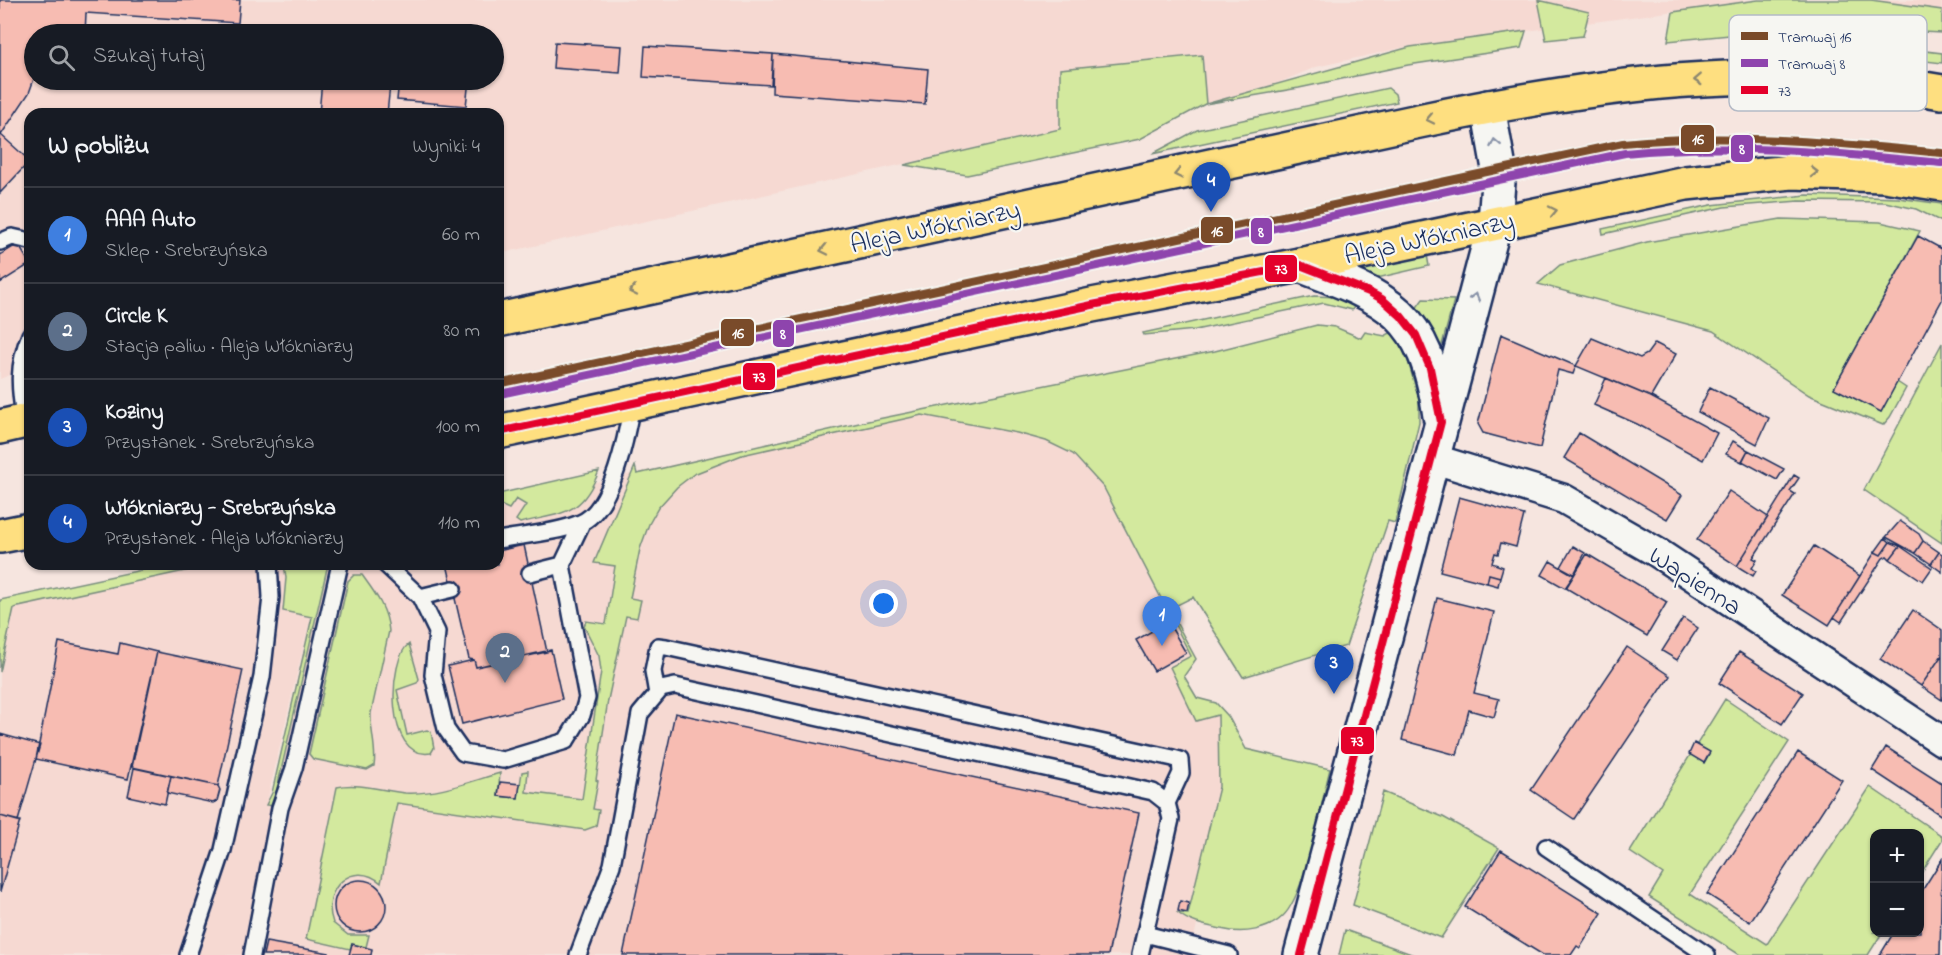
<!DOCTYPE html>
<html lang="pl">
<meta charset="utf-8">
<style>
:root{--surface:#171b24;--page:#242831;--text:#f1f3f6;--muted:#9ea1a6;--line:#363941;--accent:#ea580c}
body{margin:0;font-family:"Indie Flower",sans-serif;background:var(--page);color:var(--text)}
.controls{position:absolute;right:18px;bottom:18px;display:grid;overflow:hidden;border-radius:12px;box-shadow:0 2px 4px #0004}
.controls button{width:54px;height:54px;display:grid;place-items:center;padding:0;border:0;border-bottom:2px solid var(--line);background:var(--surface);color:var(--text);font:30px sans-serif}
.you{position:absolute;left:884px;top:604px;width:21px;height:21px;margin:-15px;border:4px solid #fff;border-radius:50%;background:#1a73e8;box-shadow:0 0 0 9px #1a73e833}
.badge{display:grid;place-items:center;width:39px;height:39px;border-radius:50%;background:var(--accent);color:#fff;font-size:20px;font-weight:700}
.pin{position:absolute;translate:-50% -50px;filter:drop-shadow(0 2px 3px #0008)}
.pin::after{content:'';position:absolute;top:32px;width:21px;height:18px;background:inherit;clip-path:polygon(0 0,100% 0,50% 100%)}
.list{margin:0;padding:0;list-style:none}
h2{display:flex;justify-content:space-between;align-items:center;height:78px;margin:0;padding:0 24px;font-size:26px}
h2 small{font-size:20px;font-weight:400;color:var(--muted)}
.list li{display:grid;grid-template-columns:39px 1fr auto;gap:18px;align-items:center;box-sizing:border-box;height:96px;padding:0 24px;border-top:2px solid var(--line)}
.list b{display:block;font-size:22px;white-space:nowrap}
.list p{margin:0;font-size:20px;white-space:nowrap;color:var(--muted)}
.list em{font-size:20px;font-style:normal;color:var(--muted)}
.icon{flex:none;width:33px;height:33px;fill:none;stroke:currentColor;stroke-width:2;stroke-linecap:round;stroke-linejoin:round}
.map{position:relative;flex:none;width:1942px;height:955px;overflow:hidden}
.search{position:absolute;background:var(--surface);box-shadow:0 2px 4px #0004;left:24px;top:24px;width:480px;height:66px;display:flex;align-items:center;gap:15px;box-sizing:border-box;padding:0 21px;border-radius:33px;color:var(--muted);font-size:22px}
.panel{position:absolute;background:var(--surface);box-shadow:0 2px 4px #0004;left:24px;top:108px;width:480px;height:462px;border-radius:18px}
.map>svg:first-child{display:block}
</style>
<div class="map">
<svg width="1942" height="955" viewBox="0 0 1942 955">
<rect width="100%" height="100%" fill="#f6e5df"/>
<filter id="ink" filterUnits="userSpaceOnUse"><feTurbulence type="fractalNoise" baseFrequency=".0167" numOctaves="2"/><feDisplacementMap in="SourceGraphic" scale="12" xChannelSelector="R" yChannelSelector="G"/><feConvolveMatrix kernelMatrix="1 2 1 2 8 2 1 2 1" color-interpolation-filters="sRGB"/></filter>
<g filter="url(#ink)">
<!-- built -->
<path fill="#f6d9d2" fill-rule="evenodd" d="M0,0H1758L1406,47L1316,67L1278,83L1205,104L1201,55L1061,69V129L498,254V114H30V366L0,379ZM34,34H494V80H34Z
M1871,0H1942V10Z
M1180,357L1169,609L1196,659L1184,676L1197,698L1216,703L1228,716L1246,749L1204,893L1190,955H0V668L14,608L217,564H498V504L868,421ZM311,614L272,793L267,802Z"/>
<!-- green -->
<path fill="#d3e99e" stroke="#778c7e" stroke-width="1.5" d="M1538,0L1589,12L1583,36L1546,40Z
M1758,0H1871L1942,10V33L1814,27L1668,41L1673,12Z
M1526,31L1521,48L1408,65L1299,88L1205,104L1140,139L967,175L904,165L1060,129V69L1202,55L1206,104L1410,47Z
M1884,46L1942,53V63L1816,48Z
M1388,88L1395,94L1397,102L1152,154L1197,130Z
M1807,195L1898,198L1942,204V222L1916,209L1885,202L1799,201L1724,207L1603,234L1602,229L1711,205Z
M1781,219L1880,222L1920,231L1834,388L1881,412L1897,382L1906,388L1890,417L1883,425L1809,395L1713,331L1538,284L1560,265L1647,242Z
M1427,255L1429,266L1373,279L1356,271Z
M1314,296L1339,297L1357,302L1352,310L1324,303L1195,330L1144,335L1143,333Z
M1423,299L1454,300L1442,345L1439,347L1415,310Z
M1317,325L1335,327L1361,338L1365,332L1385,336L1390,333L1402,339L1419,400V422L1395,523L1388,521L1346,646L1243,677L1193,597L1169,609L1196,659L1184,676L1197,698L1216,703L1228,716L1246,749L1330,769C1321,802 1306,896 1282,917C1268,930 1244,934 1226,930C1209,926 1191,924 1178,913L1188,914L1219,787L1218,715L1196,721L1170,667L1191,656L1104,488L1073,454L1046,441L1017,433L922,415L742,455L694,474L677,487L658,508L649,524L640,549L630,598L641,600L637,618L626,616L608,700L596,780L598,781L593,809L599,810L596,826L585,830L397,803L381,883C354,859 320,888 333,923L348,935H369L366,947L352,944L350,949L306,939L337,787C359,782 383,791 405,793C437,795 469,782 500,773L498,796L518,798L522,772L528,771L526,792L582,799L601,671L599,656L584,626L586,621L606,624L615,566L594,563L635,466L637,474L868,421L1215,351Z
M1942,343V543L1864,490Z
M599,471C581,517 563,512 520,523L516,520L526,505L516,499L509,509L498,504V494Z
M170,564H217L14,608L0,672V600Z
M284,564H328L273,806L266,805L272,793L312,617L283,611L286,578Z
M354,575H362C375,593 387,608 389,631L371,713C370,731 377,749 374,766L367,770L313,759L309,754L348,581Z
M409,644L419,679L417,683L397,690L407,735L427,730L431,732L434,748L431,753C384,761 388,658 409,644Z
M1725,699L1789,742L1690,894L1767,944L1870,787L1942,836V840L1920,875V834H1874V932L1882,933L1868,955H1740L1649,897L1663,874L1630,852Z
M1383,792L1443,817L1499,848L1441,938L1353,905Z
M1345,930L1414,955H1339Z"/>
<!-- building -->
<path fill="#f7bcb2" stroke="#1b2f5e" stroke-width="1.5" d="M0,0H240L238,23L86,13L85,34H34V79L29,93L1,135L30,161L0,193Z
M555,42L622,46L620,73L553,68Z
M645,46L773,54L771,85L643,77Z
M773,54L928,69L925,104L772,93Z
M322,80L390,85L387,114H319Z
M399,80H469L466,106L397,100Z
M1918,236L1942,249V300L1881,412L1834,388Z
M18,244L30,264L0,283V255Z
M1501,334L1576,366L1573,374L1558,370L1540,448L1483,433L1478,424Z
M1592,338L1640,358L1647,354L1655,343L1676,354L1651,397L1576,366Z
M1606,378L1651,397L1717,433L1703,460L1637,424L1594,405Z
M1710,387L1769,418L1757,444L1698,412Z
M1579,433L1682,495L1667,519L1564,458Z
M1733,441L1748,450L1742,462L1726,454Z
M1748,450L1784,469L1777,480L1742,461Z
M1794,475L1799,478L1790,491L1795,494L1753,558L1757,560L1752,568L1756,571L1753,576L1737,566Z
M1729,491L1768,517L1737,566L1697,540Z
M1459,497L1524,515L1516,547L1501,543L1498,554L1495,553L1492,563L1503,567L1500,577L1489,574L1487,583L1440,571Z
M1900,521L1919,534L1923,541L1915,553L1886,537Z
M1885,538L1890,542L1881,555L1875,552Z
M1923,541L1939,552L1931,564L1915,553Z
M1890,542L1900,546L1890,559L1887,556L1883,558L1841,622L1834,617L1875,552L1881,555Z
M524,545L547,652L476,667L474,660L469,659L447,564H498V551Z
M1573,546L1585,553L1574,574L1561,567Z
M1814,546L1860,576L1829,625L1782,595Z
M1900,546L1932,568L1923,581L1890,559Z
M1939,552L1942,554V572L1931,564Z
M1587,554L1667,602L1647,636L1566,588Z
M1550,561L1574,575L1565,588L1542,575Z
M1489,574L1500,577L1498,586L1487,583Z
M1437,598L1494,612L1474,693L1499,699L1494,717L1469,710L1457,755L1402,740Z
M1913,610L1942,630V655L1921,686L1880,659Z
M1683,618L1698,628L1677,660L1662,651Z
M1168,622L1186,653L1154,671L1136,640Z
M59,642L118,654L120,643L157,652L128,779L36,759Z
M1627,647L1670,676L1574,819L1531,790Z
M551,650L562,699L462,724L448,666L474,660L476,667Z
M157,652L243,670L218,786L132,767Z
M1739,652L1803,693L1782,724L1719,683Z
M1942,655V700L1921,686Z
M675,713L1139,813L1108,955H623Z
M0,734L40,745L18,821L0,816Z
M1694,743L1710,752L1704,763L1689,754Z
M1886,747L1942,783V816L1872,770Z
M1798,752L1842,780L1750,922L1707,894Z
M134,768L171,776L165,804L128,796Z
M171,776L218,786L220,790L217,801L213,803L167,793Z
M500,782L520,784L518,798L498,796Z
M0,816L20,821L0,892Z
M1501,850L1602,913L1580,948L1577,946L1571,955H1543L1465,907Z
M1942,859L1940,955H1880L1894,932H1920V894Z
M334 906a26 26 0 1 1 52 0a26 26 0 1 1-52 0Z
M1180,901L1189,903L1187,913L1178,911Z
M266,942L329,953V955H263Z
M352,944L372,949L371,955H349Z"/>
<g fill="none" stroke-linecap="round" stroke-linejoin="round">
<!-- service casing -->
<g stroke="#1b2f5e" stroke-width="20">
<path id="service" d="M0,242L12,237L30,241
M25,421C19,389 17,365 30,335
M498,540C523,535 557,533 580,523C613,510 627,434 632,403
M385,564L420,597L453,589
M530,573L562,565L582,523
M420,597L437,632L433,675L446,729L463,753L503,760L566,741L582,715L587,698L562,565
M657,694L653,671L658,646L666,647L1173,758L1180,760L1181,773L1167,803
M1546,847L1707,955
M1145,934L1229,955
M188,955L223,850L262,677L271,597L269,564
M252,955L280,808L294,768L340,564
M578,955L612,865L640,714L661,689L675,686L1153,792L1167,803L1171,819L1140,955"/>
</g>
<!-- minor casing -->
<g stroke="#1b2f5e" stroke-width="33">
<path id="minor" d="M1431,458L1564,499L1658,553L1942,741"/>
</g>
<!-- secondary casing -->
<g stroke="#1b2f5e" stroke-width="38">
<path id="secondary" d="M1300,265C1390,299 1425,312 1440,416
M1301,955L1495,222L1499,169L1488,107"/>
</g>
<!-- primary casing -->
<g stroke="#1b2f5e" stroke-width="38">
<path id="primary" d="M498,320L1419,121C1590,85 1768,59 1942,92
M0,427L30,420
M498,432L1092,305L1300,265L1686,183L1791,172L1884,175L1942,184
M0,536L30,530"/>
</g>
<!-- service -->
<use href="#service" stroke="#f6f6f2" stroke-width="15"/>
<!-- minor -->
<use href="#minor" stroke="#f6f6f2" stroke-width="28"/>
<!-- secondary -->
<use href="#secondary" stroke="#f6f6f2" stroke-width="33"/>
<!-- primary -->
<use href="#primary" stroke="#fedf80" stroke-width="33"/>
<!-- bus-1 casing -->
<g stroke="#f6f6f2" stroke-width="12">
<path id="bus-1" d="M498,432L1092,305L1300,265L1369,292L1382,299L1401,316L1416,335L1430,368L1441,422L1301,955"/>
</g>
<!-- bus-1 -->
<use href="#bus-1" stroke="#e4002b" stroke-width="8"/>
<!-- tram-1 casing -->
<g stroke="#f6f6f2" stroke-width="12">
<path id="tram-1" d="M498,384L1623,143C1730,132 1836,143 1942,153"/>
</g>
<!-- tram-2 casing -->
<g stroke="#f6f6f2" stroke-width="12">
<path id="tram-2" d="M500,394L1625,153C1730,142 1835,153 1941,163"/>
</g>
<!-- tram-1 -->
<use href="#tram-1" stroke="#7a4b2a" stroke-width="8"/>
<!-- tram-2 -->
<use href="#tram-2" stroke="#8e44ad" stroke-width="8"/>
</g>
<!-- one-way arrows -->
<defs><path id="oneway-chevron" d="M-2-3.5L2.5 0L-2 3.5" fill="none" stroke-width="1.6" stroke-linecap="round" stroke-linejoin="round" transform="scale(1.5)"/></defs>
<g stroke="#8c876f">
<use href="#oneway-chevron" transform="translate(1698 80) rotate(177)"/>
<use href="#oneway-chevron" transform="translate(1430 119) rotate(168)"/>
<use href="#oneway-chevron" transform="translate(1814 172)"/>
<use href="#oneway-chevron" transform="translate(1178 174) rotate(168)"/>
<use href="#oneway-chevron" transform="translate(1553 211) rotate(-12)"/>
<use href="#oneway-chevron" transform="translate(824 250) rotate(168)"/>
<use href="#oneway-chevron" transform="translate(633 291) rotate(168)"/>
</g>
<g stroke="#8892a8">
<use href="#oneway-chevron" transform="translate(1495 143) rotate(-101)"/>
<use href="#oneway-chevron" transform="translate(1475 297) rotate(-74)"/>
</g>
</g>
<g text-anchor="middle" stroke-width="4.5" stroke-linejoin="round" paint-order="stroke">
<!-- street labels -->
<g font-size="26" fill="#1b2f5e" stroke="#f6f6f2">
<text transform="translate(935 226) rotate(-12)" y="9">Aleja Włókniarzy</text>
<text transform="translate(1429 237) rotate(-12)" y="9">Aleja Włókniarzy</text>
<text transform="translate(1696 580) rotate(33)" y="9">Wapienna</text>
</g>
</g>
<!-- legend -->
<rect x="1729" y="15" width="198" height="96" rx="9" fill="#f6f6f2" stroke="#b4bac6" stroke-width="1.5"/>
<rect x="1741" y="32" width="27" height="8" fill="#7a4b2a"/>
<rect x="1741" y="59" width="27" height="8" fill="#8e44ad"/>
<rect x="1741" y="86" width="27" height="8" fill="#e4002b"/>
<g font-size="16" fill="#1b2f5e">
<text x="1778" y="42">Tramwaj 16</text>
<text x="1778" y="69">Tramwaj 8</text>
<text x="1778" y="96">73</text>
</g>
<g stroke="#f6f6f2" stroke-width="2">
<rect x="1680" y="124" width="35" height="29" rx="6" fill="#7a4b2a"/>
<rect x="1730" y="134" width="24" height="29" rx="6" fill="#8e44ad"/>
<rect x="1200" y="216" width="34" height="28" rx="6" fill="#7a4b2a"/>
<rect x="1250" y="217" width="23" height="28" rx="6" fill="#8e44ad"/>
<rect x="1264" y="254" width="34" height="29" rx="6" fill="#e4002b"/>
<rect x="720" y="318" width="35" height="29" rx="6" fill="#7a4b2a"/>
<rect x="772" y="319" width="23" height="29" rx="6" fill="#8e44ad"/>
<rect x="742" y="362" width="34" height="29" rx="6" fill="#e4002b"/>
<rect x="1340" y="726" width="35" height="29" rx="6" fill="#e4002b"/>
</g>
<g font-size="16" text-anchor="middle" font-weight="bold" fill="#fff">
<text x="1698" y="144">16</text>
<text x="1742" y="154">8</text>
<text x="1217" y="236">16</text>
<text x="1261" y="237">8</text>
<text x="1281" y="274">73</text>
<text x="738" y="338">16</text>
<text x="783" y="339">8</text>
<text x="759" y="382">73</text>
<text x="1357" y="746">73</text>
</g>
</svg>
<div class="controls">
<button>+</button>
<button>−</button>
</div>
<div class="you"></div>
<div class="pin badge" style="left:1162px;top:646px;background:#3f7fe0">1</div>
<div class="pin badge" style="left:505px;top:683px;background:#5c6f8a">2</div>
<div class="pin badge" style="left:1334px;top:694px;background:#1a4fb4">3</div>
<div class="pin badge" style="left:1211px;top:212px;background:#1a4fb4">4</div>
<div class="search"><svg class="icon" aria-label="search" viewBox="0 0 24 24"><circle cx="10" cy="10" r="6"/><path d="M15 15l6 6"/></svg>Szukaj tutaj</div>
<section class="panel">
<h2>W pobliżu<small>Wyniki: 4</small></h2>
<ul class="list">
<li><span class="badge" style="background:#3f7fe0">1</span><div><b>AAA Auto</b><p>Sklep · Srebrzyńska</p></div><em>60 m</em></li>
<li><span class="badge" style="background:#5c6f8a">2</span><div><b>Circle K</b><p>Stacja paliw · Aleja Włókniarzy</p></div><em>80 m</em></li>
<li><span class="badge" style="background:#1a4fb4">3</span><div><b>Koziny</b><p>Przystanek · Srebrzyńska</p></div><em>100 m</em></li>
<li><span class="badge" style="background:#1a4fb4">4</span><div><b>Włókniarzy - Srebrzyńska</b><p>Przystanek · Aleja Włókniarzy</p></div><em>110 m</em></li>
</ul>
</section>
</div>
